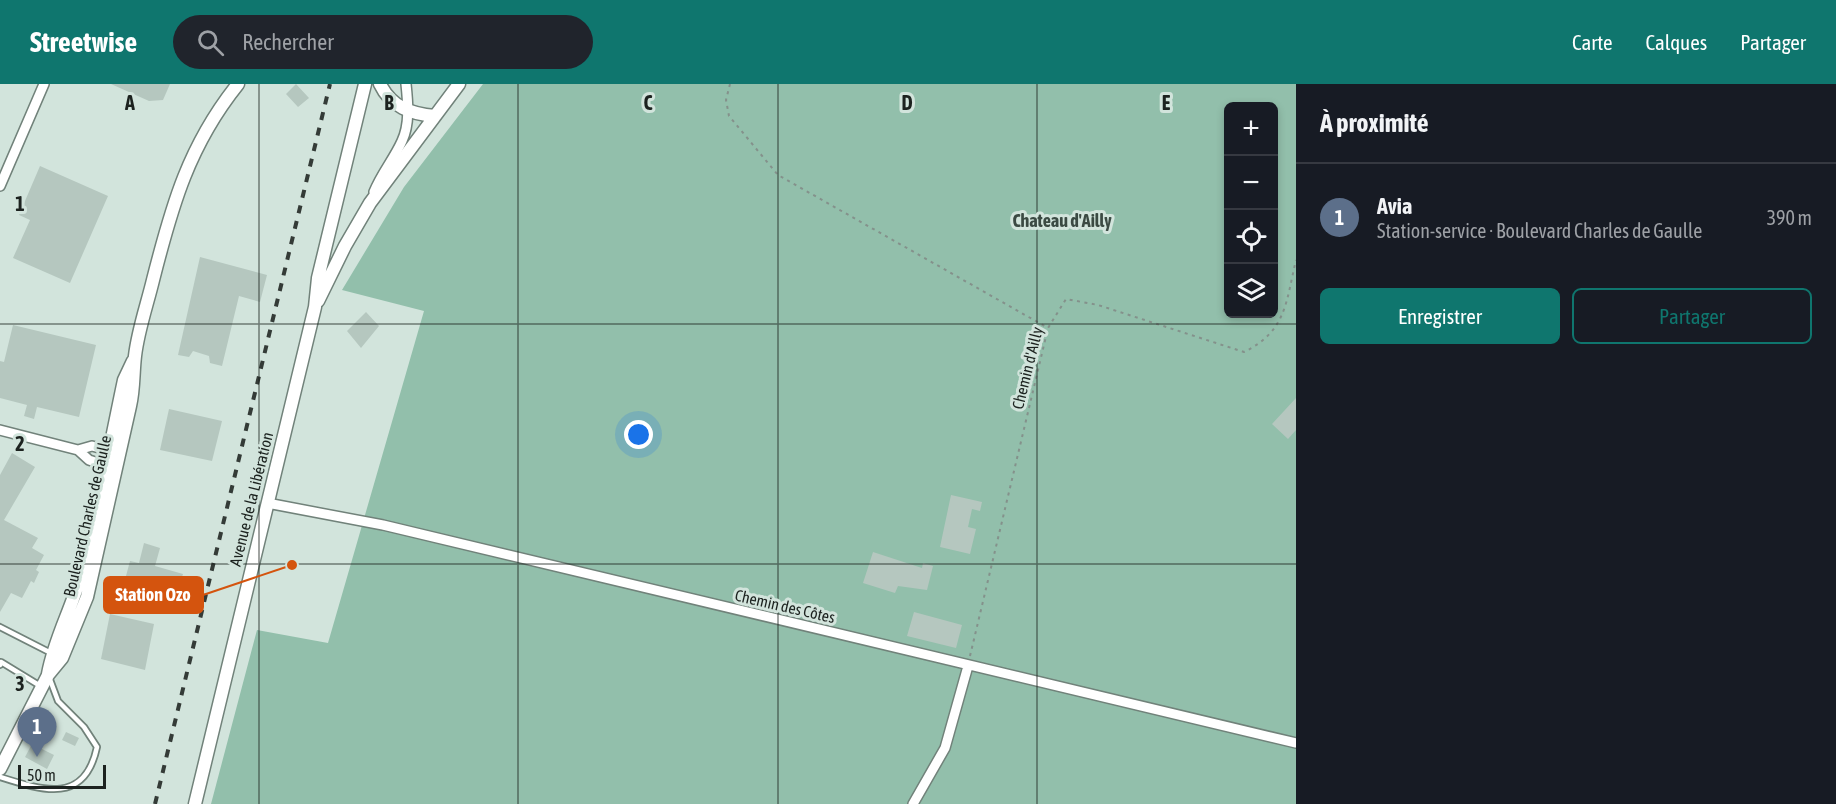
<!DOCTYPE html>
<html lang="fr">
<meta charset="utf-8">
<style>
:root{--surface:#171b24;--page:#20242c;--text:#f1f3f6;--muted:#9ea1a6;--line:#363941;--accent:#0f766e}
body{margin:0;font-family:"Asap Condensed",sans-serif;background:var(--page);color:var(--text)}
.controls{position:absolute;right:18px;top:18px;display:grid;overflow:hidden;border-radius:9px;box-shadow:0 3px 9px #0003}
.controls button{width:54px;height:54px;display:grid;place-items:center;padding:0;border:0;border-bottom:2px solid var(--line);background:var(--surface);color:var(--text);font:30px sans-serif}
.scale{position:absolute;left:18px;bottom:15px;width:88px;box-sizing:border-box;padding-left:6px;border:3px solid #1c221f;border-top:0;font-size:16px;line-height:21px;white-space:nowrap;color:#1c221f;-webkit-text-stroke:4px #d2e4dc;paint-order:stroke}
.you{position:absolute;left:639px;top:351px;width:21px;height:21px;margin:-15px;border:4px solid #fff;border-radius:50%;background:#1a73e8;box-shadow:0 0 0 9px #1a73e833}
.badge{display:grid;place-items:center;width:39px;height:39px;border-radius:50%;background:var(--accent);color:#fff;font-size:20px;font-weight:700}
.pin{position:absolute;translate:-50% -50px;filter:drop-shadow(0 2px 3px #0008)}
.pin::after{content:'';position:absolute;top:32px;width:21px;height:18px;background:inherit;clip-path:polygon(0 0,100% 0,50% 100%)}
.list{margin:0;padding:0;list-style:none}
h2{display:flex;justify-content:space-between;align-items:center;height:78px;margin:0;padding:0 24px;font-size:26px}
h2 small{font-size:20px;font-weight:400;color:var(--muted)}
.list li{display:grid;grid-template-columns:39px 1fr auto;gap:18px;align-items:center;box-sizing:border-box;height:108px;padding:0 24px;border-top:2px solid var(--line)}
.list b{display:block;font-size:22px;white-space:nowrap}
.list p{margin:0;font-size:20px;white-space:nowrap;color:var(--muted)}
.list em{font-size:20px;font-style:normal;color:var(--muted)}
.actions{display:flex;gap:12px;padding:18px 24px}
.actions a{flex:1;padding:14px 0;border:2px solid var(--accent);border-radius:9px;text-align:center;font-size:21px;color:var(--accent)}
.actions .main{background:var(--accent);color:#fff}
.icon{flex:none;width:33px;height:33px;fill:none;stroke:currentColor;stroke-width:2;stroke-linecap:round;stroke-linejoin:round}
.map{position:relative;flex:none;width:1296px;height:720px;overflow:hidden}
header{display:flex;align-items:center;gap:36px;box-sizing:border-box;height:84px;padding:0 30px;background:var(--accent);color:#fff}
header strong{font-size:28px}
nav{display:flex;gap:33px;margin-inline-start:auto;font-size:21px}
.search{width:420px;height:54px;background:var(--page);display:flex;align-items:center;gap:15px;box-sizing:border-box;padding:0 21px;border-radius:33px;color:var(--muted);font-size:22px}
main{display:flex}
aside{flex:1;background:var(--surface)}
.map>svg:first-child{display:block}
</style>
<header>
<strong>Streetwise</strong>
<div class="search"><svg class="icon" aria-label="search" viewBox="0 0 24 24"><circle cx="10" cy="10" r="6"/><path d="M15 15l6 6"/></svg>Rechercher</div>
<nav><a>Carte</a><a>Calques</a><a>Partager</a></nav>
</header>
<main>
<div class="map">
<svg width="1296" height="720" viewBox="0 0 1296 720">
<rect width="100%" height="100%" fill="#d2e4dc"/>
<!-- green -->
<path fill="#92bfab" fill-rule="evenodd" d="M483,0H1296V720H211L257,546L328,559L424,227L342,206L404,103ZM1228,22H1274V230H1228Z"/>
<!-- building -->
<path fill="#b5c7bf" d="M111,0H170L163,16L149,17Z
M296,0L309,14L298,23L286,10Z
M40,82L108,112L70,199L13,174L30,136L19,131Z
M200,173L267,191L260,218L239,212L222,282L210,279L209,272L193,267L189,273L178,271Z
M366,228L379,242L361,264L347,247Z
M13,241L96,261L79,333L37,323L34,335L24,332L27,321L0,314V277L4,278Z
M1296,314V346L1288,355L1272,340Z
M169,325L222,337L212,377L160,366Z
M12,369L35,383L4,436L38,454L32,464L44,471L36,486L39,488L34,499L31,497L22,514L11,509L0,528V391Z
M951,411L982,418L980,427L972,425L968,443L976,445L970,470L940,463Z
M144,459L160,464L155,482L183,490L181,496L188,498L181,526L165,522L170,504L151,498L146,517L129,513L134,494L126,492L130,477L139,479Z
M873,468L922,484L923,479L933,482L927,506L898,502L895,509L863,499Z
M914,528L962,541L956,564L907,552Z
M110,530L154,540L145,586L101,575Z
M66,648L79,654L75,662L62,656Z
M32,660L54,671L47,685L25,673Z"/>
<g fill="none" stroke-linecap="round" stroke-linejoin="round">
<!-- service casing -->
<g stroke="#71827a" stroke-width="8">
<path id="service" d="M0,543L51,569
M0,581L1,578L42,603
M0,693C44,707 85,720 97,663L84,643L58,617L49,593"/>
</g>
<!-- minor casing -->
<g stroke="#71827a" stroke-width="12">
<path id="minor" d="M0,102L44,0
M374,108C381,90 394,75 402,57C410,40 408,19 406,0
M0,346L78,366L92,362L114,368
M78,366L89,376L110,383
M267,419L383,441L1296,659
M913,720L945,664L968,582"/>
</g>
<!-- tertiary casing -->
<g stroke="#71827a" stroke-width="15">
<path id="tertiary" d="M380,0C391,23 411,30 435,32
M318,217L345,162L370,119L459,0
M48,590C54,556 71,526 80,494C98,429 110,362 124,296L133,277
M0,685L48,591L62,574L87,513L130,322C134,305 133,289 135,272C138,246 147,221 153,196C172,121 189,61 238,0
M195,720L315,223L318,194L365,0"/>
</g>
<!-- path -->
<path stroke="#84918b" stroke-width="2" stroke-dasharray="3 4.5" stroke-linecap="butt" d="M730,0L726,16L729,32L778,91L1048,244
M970,572L1048,244L1066,215L1098,221L1244,268C1287,247 1286,217 1296,176"/>
<!-- service -->
<use href="#service" stroke="#fff" stroke-width="4.5"/>
<!-- minor -->
<use href="#minor" stroke="#fff" stroke-width="9"/>
<!-- tertiary -->
<use href="#tertiary" stroke="#fff" stroke-width="12"/>
<!-- rail -->
<path stroke="#343b37" stroke-width="4" stroke-dasharray="8 8" stroke-linecap="butt" d="M155,720L330,0"/>
</g>
<!-- grid -->
<path fill="none" stroke="#1c221f" stroke-width="1.5" stroke-opacity="0.55" d="M259,0V720M518,0V720M778,0V720M1037,0V720M0,240H1296M0,480H1296"/>
<g text-anchor="middle" stroke-width="6" stroke-linejoin="round" paint-order="stroke">
<!-- street labels -->
<g font-size="16" fill="#1c221f" stroke="#d2e4dc">
<text transform="translate(1027 284) rotate(-76)" y="6">Chemin d'Ailly</text>
<text transform="translate(251 415) rotate(-76)" y="6">Avenue de la Libération</text>
<text transform="translate(87 432) rotate(-77)" y="6">Boulevard Charles de Gaulle</text>
<text transform="translate(785 522) rotate(13)" y="6">Chemin des Côtes</text>
</g>
<!-- neighbourhood labels -->
<g font-size="18" font-weight="bold" fill="#3b4a43" stroke="#d2e4dc">
<text x="1062" y="143">Chateau d'Ailly</text>
</g>
</g>
<g font-size="20" text-anchor="middle" font-weight="bold" fill="#1c221f" stroke="#d2e4dc" stroke-width="6" stroke-linejoin="round" paint-order="stroke">
<text x="130" y="26">A</text>
<text x="389" y="26">B</text>
<text x="648" y="26">C</text>
<text x="907" y="26">D</text>
<text x="1166" y="26">E</text>
<text x="20" y="127">1</text>
<text x="20" y="367">2</text>
<text x="20" y="607">3</text>
</g>
<!-- callouts -->
<path fill="none" stroke="#d4540e" stroke-width="2" d="M292 481L203 511"/>
<circle fill="#d4540e" stroke="#d2e4dc" stroke-width="2" cx="292" cy="481" r="6"/>
<rect fill="#d4540e" stroke="#d4540e" stroke-width="2" x="104" y="493" width="99" height="36" rx="6"/>
<g font-size="18" text-anchor="middle" font-weight="bold" fill="#fff">
<text x="153" y="517">Station Ozo</text>
</g>
</svg>
<div class="controls">
<button>+</button>
<button>−</button>
<button><svg class="icon" aria-label="locate" viewBox="0 0 24 24"><circle cx="12" cy="12" r="6"/><path d="M12 2v4M12 18v4M2 12h4M18 12h4"/></svg></button>
<button><svg class="icon" aria-label="layers" viewBox="0 0 24 24"><path d="M12 4l9 5-9 5-9-5zM3 14l9 5 9-5"/></svg></button>
</div>
<div class="scale">50 m</div>
<div class="you"></div>
<div class="pin badge" style="left:37px;top:673px;background:#5c6f8a">1</div>
</div>
<aside>
<h2>À proximité<small></small></h2>
<ul class="list">
<li><span class="badge" style="background:#5c6f8a">1</span><div><b>Avia</b><p>Station-service · Boulevard Charles de Gaulle</p></div><em>390 m</em></li>
</ul>
<div class="actions"><a class="main">Enregistrer</a><a>Partager</a></div>
</aside>
</main>
